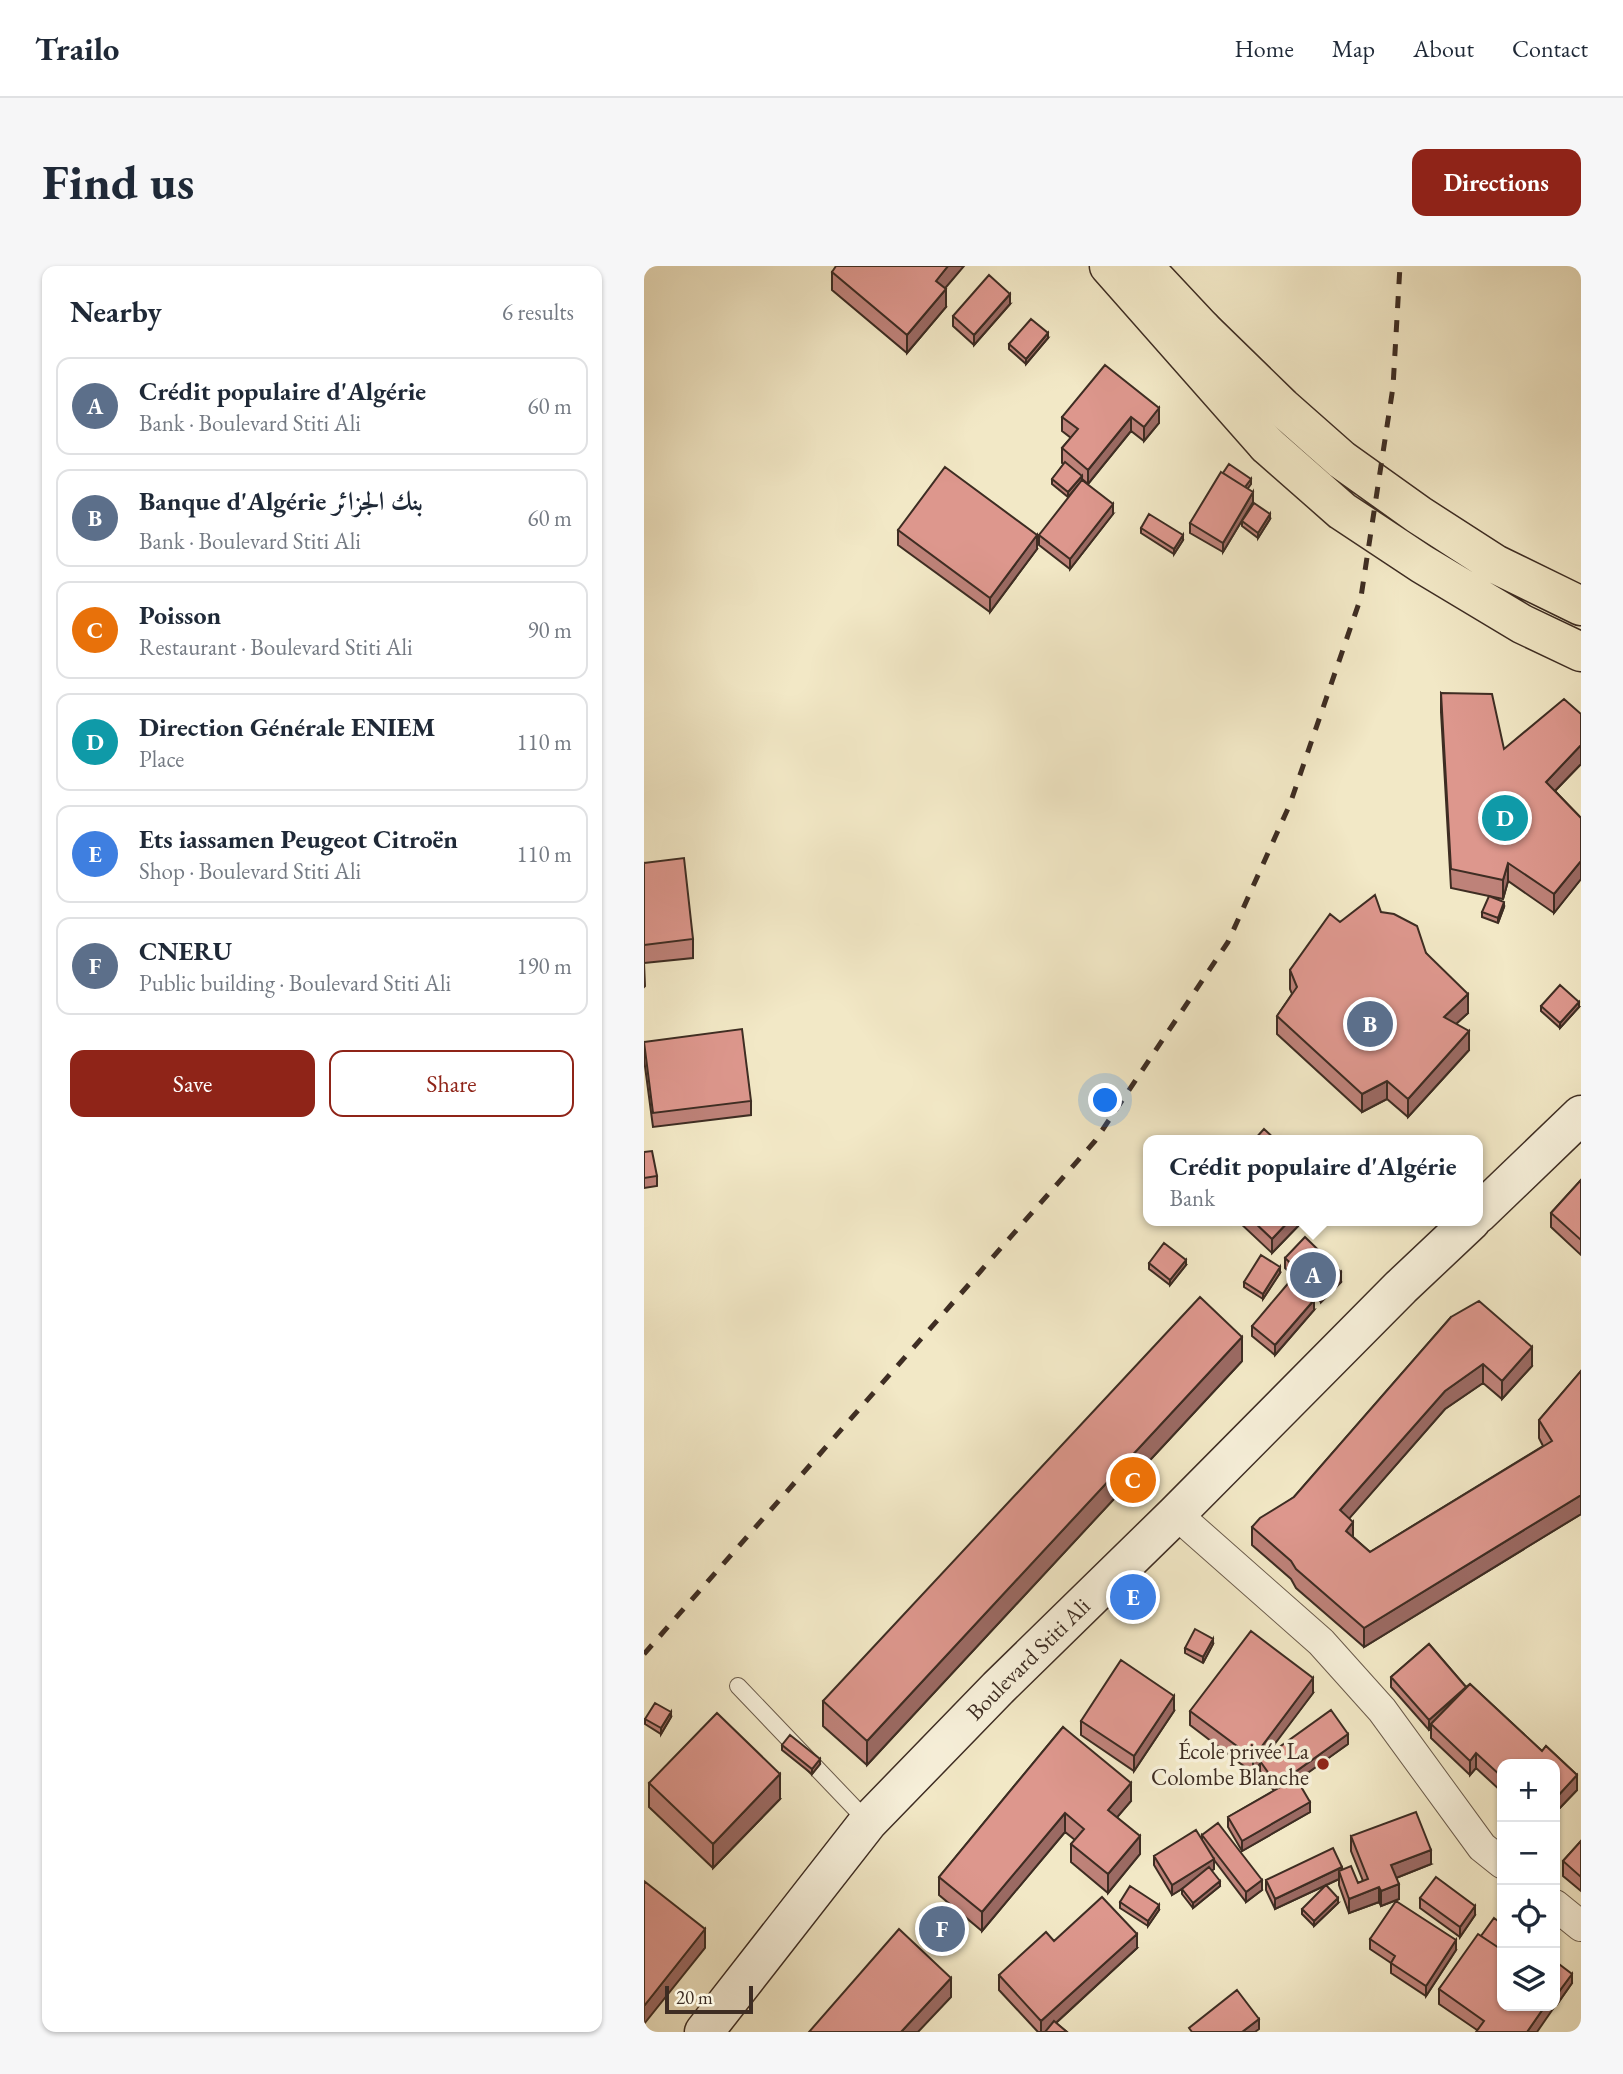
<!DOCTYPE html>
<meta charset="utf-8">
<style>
:root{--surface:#fff;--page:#f6f6f7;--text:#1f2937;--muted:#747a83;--line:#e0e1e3;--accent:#8f2418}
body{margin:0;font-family:"EB Garamond",Amiri,serif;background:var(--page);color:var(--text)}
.controls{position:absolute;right:21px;bottom:21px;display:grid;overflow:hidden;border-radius:14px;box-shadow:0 2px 5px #0004}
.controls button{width:63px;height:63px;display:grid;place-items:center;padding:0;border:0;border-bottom:2px solid var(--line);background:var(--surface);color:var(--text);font:35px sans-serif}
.scale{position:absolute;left:21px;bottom:18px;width:88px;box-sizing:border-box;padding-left:7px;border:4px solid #3e2d23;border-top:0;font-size:19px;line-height:24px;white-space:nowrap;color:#3e2d23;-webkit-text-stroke:5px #f7f0da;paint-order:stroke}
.you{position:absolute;left:462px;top:835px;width:24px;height:24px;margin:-18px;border:5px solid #fff;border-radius:50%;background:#1a73e8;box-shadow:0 0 0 10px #1a73e833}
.badge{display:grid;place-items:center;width:46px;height:46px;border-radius:50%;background:var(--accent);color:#fff;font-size:23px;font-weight:700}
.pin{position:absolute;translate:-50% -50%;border:4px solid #fff;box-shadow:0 2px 7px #0006}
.popup{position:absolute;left:499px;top:869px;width:340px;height:91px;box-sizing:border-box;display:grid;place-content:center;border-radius:14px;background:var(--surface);filter:drop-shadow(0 2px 5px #0005);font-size:23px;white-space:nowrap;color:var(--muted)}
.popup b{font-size:26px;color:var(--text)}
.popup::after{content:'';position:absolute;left:50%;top:100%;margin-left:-14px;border:14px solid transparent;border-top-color:var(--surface)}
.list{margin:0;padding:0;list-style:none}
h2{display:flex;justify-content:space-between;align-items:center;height:91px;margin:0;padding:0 28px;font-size:30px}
h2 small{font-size:23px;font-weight:400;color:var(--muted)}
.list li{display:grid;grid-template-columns:46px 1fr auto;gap:21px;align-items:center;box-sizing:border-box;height:98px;margin:0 14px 14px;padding:0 14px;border:2px solid var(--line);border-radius:14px}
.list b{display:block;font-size:26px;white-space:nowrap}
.list p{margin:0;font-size:23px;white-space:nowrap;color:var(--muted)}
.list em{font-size:23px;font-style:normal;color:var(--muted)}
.actions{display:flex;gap:14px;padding:21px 28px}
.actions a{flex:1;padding:16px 0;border:2px solid var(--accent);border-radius:14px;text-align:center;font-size:24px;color:var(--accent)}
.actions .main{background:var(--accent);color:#fff}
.icon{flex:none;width:38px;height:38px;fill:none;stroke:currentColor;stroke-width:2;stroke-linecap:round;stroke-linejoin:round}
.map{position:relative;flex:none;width:937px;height:1766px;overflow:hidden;border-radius:14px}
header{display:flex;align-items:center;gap:42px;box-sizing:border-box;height:98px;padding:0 35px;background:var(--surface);border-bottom:2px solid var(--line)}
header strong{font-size:33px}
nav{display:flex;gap:38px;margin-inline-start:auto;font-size:24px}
.intro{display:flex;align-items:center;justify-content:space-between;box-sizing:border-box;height:168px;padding:0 42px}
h1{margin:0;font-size:49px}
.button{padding:18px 32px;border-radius:14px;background:var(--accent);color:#fff;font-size:24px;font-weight:700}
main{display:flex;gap:42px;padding:0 42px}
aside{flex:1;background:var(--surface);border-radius:14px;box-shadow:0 2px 5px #0004}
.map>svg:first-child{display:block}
</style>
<header>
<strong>Trailo</strong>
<nav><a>Home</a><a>Map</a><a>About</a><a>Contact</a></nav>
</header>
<div class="intro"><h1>Find us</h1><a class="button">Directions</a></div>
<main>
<aside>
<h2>Nearby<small>6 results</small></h2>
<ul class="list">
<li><span class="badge" style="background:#5c6f8a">A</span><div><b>Crédit populaire d'Algérie</b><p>Bank · Boulevard Stiti Ali</p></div><em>60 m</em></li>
<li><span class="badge" style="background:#5c6f8a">B</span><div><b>Banque d'Algérie بنك الجزائر</b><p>Bank · Boulevard Stiti Ali</p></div><em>60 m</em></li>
<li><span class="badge" style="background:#e8710a">C</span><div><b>Poisson</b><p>Restaurant · Boulevard Stiti Ali</p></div><em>90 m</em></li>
<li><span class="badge" style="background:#0f9aa8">D</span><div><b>Direction Générale ENIEM</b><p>Place</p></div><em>110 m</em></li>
<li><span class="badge" style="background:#3f7fe0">E</span><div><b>Ets iassamen Peugeot Citroën</b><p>Shop · Boulevard Stiti Ali</p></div><em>110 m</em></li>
<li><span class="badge" style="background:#5c6f8a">F</span><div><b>CNERU</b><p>Public building · Boulevard Stiti Ali</p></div><em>190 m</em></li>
</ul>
<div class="actions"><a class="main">Save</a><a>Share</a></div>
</aside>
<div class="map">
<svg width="937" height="1766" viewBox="0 0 937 1766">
<rect width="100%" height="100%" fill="#f2e8c6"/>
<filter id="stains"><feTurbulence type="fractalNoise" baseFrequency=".00286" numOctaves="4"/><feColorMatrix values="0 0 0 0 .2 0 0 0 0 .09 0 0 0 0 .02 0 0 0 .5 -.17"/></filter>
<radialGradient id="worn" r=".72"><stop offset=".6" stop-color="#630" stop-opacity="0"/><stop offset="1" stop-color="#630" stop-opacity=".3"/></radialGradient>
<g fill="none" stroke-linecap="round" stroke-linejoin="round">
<!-- lane casing -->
<g stroke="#6b5c4c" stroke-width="18">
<path id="lane" d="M94,1420L224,1556"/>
</g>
<!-- street casing -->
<g stroke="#6b5c4c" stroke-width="32">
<path id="street" d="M532,1248L677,1376L738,1444L838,1581L858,1597
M911,1639L937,1660"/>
</g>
<!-- secondary casing -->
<g stroke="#3e2d23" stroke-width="41">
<g id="secondary">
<path d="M834,948L937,849"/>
<path id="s1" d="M60,1766L224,1556L354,1422L532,1248L757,1021L827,955"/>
</g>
</g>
<!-- primary casing -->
<g stroke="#3e2d23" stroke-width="41">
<path id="primary" d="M558,63L638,141L698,194L775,249L851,298L937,340
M623,179L698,245L778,298L878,358L937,386"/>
</g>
<!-- highway casing -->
<g stroke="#3e2d23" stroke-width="41">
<path id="highway" d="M465,0L623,179
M499,0L558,63"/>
</g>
<!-- lane -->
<use href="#lane" stroke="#f7f0da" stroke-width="16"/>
<!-- street -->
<use href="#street" stroke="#f7f0da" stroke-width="30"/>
<!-- secondary -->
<use href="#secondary" stroke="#f7f0da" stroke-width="38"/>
<!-- primary -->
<use href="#primary" stroke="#f2e8c6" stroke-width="38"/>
<!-- highway -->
<use href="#highway" stroke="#f2e8c6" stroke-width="38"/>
<!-- rail -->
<path stroke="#3e2d23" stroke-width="5" stroke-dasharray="12 12" stroke-linecap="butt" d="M0,1388L451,875L584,676L646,538L717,331L749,121L756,0"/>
</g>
<!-- wall -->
<path fill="#be8279" stroke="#3e2d23" stroke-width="2" d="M188,6L302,41L263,87L188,24Z
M366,38L330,79L309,60V50Z
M404,72L382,98L365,83V78Z
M515,142V157L500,175L487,165L444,218L438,213L424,231L408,218V213L420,198L418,197V182L427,172L418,165V151Z
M607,218L603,223L609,236L579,286L546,267V257Z
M469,248L426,303L395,279V269Z
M626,253L614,272L598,260V255Z
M497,262L539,274L530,288L497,267Z
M254,264L393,283L346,346L254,279Z
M797,427L860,483L937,448V498L911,525L937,552V613L910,647L864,615L859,633L807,622L797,446Z
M0,597L49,673V692L0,697L1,720L0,721Z
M860,641L854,657L838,651V646Z
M737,646L782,687L824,747L812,758L825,784L764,851L743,833L718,846L633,768V750L648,728L646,723V704L696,656Z
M897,740L935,741L916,762L897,745Z
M0,776L107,835V849L9,861L0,793Z
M0,886L13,910V920L0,922Z
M937,914V989L907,961V947Z
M594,955H659L628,987Z
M641,992L697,1016L677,1036L641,1002Z
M505,997L542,999L526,1019L505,1003Z
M636,1007L619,1033L600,1021V1016Z
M670,1044L631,1089L608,1070V1060Z
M807,1051L888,1100L858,1133L839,1117L801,1143L705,1252L709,1271L726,1286L899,1180L895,1172V1154L937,1105V1248L720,1381L652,1322L647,1313L608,1279V1261L650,1231Z
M598,1095L223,1499L179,1460V1435Z
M569,1378L559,1397L541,1387V1382Z
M785,1378L822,1421L826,1418L898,1485L902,1480L933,1509V1524L911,1547V1498H858V1526L832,1502L826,1509L787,1472V1463L785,1464L747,1421V1411Z
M669,1427L619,1492L704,1478L653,1514L666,1546L598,1585L584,1561V1551L630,1525L616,1505V1497L609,1507L546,1459V1445Z
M530,1445L490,1505L437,1469V1455Z
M27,1451L17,1468L1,1458V1453Z
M419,1461L487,1535L473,1551L496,1588L464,1627L427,1596V1578L431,1574L421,1566L338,1665L295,1629V1611Z
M138,1479L176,1498L168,1508L138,1484Z
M5,1517L136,1533L69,1602L5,1541Z
M558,1569L618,1624L602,1636L570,1594V1603L567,1605L576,1620L549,1642L538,1628V1623L528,1629L510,1599V1590L558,1574Z
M707,1570L787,1598L752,1612L755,1633L737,1640L735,1636L705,1647L695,1619V1613L631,1643L622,1624V1614L698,1603L714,1617L719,1615L707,1585Z
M937,1575V1625L919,1610V1595Z
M776,1632L831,1649L816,1671L776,1642Z
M476,1636L515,1644L504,1660L476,1642Z
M694,1637L670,1660L658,1648V1643Z
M837,1670L911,1695L928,1717L914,1737L913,1736V1737L833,1764L795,1738V1723Z
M726,1673L812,1684L782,1730L747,1707V1697L726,1683Z
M410,1675L493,1682L412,1757L423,1766H394L355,1724V1709Z"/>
<!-- shaded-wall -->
<path fill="#9b6a63" stroke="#3e2d23" stroke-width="2" d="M304,0H320L292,33V15Z
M302,23V41L263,87V69Z
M366,28V38L330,79V69Z
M404,67V72L382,98V93Z
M515,142V157L500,175V161Z
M487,151V165L444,218V204Z
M438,210V215L424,231V226Z
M607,213V218L599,229V224Z
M609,226V236L579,286V277Z
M469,238V248L426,303V293Z
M626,248V253L614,272V267Z
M393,269V283L346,346V332Z
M539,269V274L530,288V283Z
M937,479V498L902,534V516Z
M937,595V613L910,647V628Z
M864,597V615L859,633V614Z
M860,636V641L854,657V652Z
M824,728V747L800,769V751Z
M935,736V741L916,762V757Z
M825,765V784L764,851V833Z
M743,815V833L718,846V828Z
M645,955H659L628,987V973Z
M542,994V999L526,1019V1014Z
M636,1001V1007L619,1033V1028Z
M697,1006V1016L677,1036V1026Z
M670,1034V1044L631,1089V1079Z
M598,1071V1095L223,1499V1475Z
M888,1081V1100L858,1133V1115Z
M839,1098V1117L801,1143L696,1263V1244L801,1125Z
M937,1229V1248L720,1381V1362Z
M709,1256V1274L702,1265Z
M569,1373V1378L559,1397V1391Z
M669,1412V1427L609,1507V1492Z
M823,1421L787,1458V1463L785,1464V1454Z
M530,1430V1445L490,1505V1490Z
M27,1446V1451L17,1468V1462Z
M704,1468V1478L633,1529V1519Z
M832,1487V1502L826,1509V1495Z
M176,1493V1498L168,1508V1503Z
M136,1508V1533L69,1602V1578Z
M933,1509V1524L911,1547V1533Z
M487,1517V1535L464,1562V1544Z
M666,1536V1546L598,1585V1575Z
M421,1547V1566L338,1665V1646Z
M496,1570V1588L464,1627V1608Z
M787,1584V1598L747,1614V1599Z
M570,1593V1603L528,1629V1619Z
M698,1601V1611L695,1605V1613L631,1643V1633Z
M618,1614V1624L602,1636V1626Z
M576,1615V1620L549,1642V1637Z
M755,1618V1633L737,1640V1625Z
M735,1621V1636L705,1647V1633Z
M694,1632V1637L670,1660V1655Z
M515,1639V1644L504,1660V1655Z
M831,1640V1649L816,1671V1661Z
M61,1663V1682L0,1758V1740Z
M493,1668V1682L402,1766H397V1755Z
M812,1674V1684L782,1730V1720Z
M928,1708V1717L914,1737V1727Z
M307,1712V1731L274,1766H257Z
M913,1723V1737L893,1766H883L901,1740H911V1726Z
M615,1753V1763L611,1766H598Z"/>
<!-- building -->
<path fill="#dd978d" stroke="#3e2d23" stroke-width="2" d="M192,0H304L292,15L302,23L263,69L188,6Z
M345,9L366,28L330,69L309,50Z
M387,53L404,67L382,93L365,78Z
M461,99L515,142L500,161L487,151L444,204L418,182L434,163L418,151Z
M421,196L438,210L424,226L408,213Z
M585,198L607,213L601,221L579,207Z
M301,201L393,269L346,332L254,264Z
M577,206L609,226L579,277L546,257Z
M438,214L469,238L426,293L395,269Z
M610,237L626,248L614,267L598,255Z
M505,248L539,269L530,283L497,262Z
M797,427L848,428L860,483L920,433L937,448V479L902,516L937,552V595L910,628L864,597L859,614L807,603Z
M40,592L49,673L0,679V597Z
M731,629L737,646L750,648L773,660L782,687L824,728L800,751L825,765L764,833L743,815L718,828L633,750L653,721L646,704L686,648L696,656Z
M845,630L860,636L854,652L838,646Z
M916,719L935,736L916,757L897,740Z
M98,763L107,835L9,847L0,776Z
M620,863L632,874H610Z
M8,885L13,910L0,912V886Z
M937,914V974L907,947Z
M609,955H645L628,973Z
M661,971L697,1006L677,1026L641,992Z
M520,977L542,994L526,1014L505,997Z
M617,989L636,1001L619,1028L600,1016Z
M647,1014L670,1034L631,1079L608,1060Z
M556,1031L598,1071L223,1475L179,1435Z
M835,1035L888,1081L858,1115L839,1098L801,1125L696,1244L709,1256L702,1265L726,1286L908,1175L895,1154L937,1105V1229L720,1362L652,1303L647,1295L608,1261L616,1252L650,1231L807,1051Z
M551,1363L569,1373L559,1391L541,1382Z
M607,1365L669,1412L609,1492L546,1445Z
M785,1378L822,1421L785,1454L747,1411Z
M477,1394L530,1430L490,1490L437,1455Z
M826,1418L898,1485L902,1480L933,1509L911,1533V1498H858V1511L832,1487L826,1495L787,1458Z
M11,1437L27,1446L17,1462L1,1453Z
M687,1444L704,1468L633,1519L616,1495Z
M73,1447L136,1508L69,1578L5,1517Z
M419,1461L487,1517L464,1544L496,1570L464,1608L427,1578L440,1563L421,1547L338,1646L295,1611Z
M146,1469L176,1493L168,1503L138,1479Z
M652,1512L666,1536L598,1575L584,1551Z
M772,1546L787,1584L747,1599L755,1618L737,1625L735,1621L705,1633L695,1605L707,1600L714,1617L724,1613L707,1570Z
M574,1557L618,1614L602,1626L558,1569Z
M552,1564L570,1593L528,1619L510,1590Z
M937,1575V1611L919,1595Z
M689,1582L698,1601L631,1633L622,1614Z
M565,1601L576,1615L549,1637L538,1623Z
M792,1611L831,1640L816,1661L776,1632Z
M0,1615L61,1663L0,1740Z
M682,1619L694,1632L670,1655L658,1643Z
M486,1620L515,1639L504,1655L476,1636Z
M458,1631L493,1668L397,1755L355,1709L402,1666L410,1675Z
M752,1635L812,1674L782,1720L747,1697L751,1690L726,1673Z
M850,1652L858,1658V1684L837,1670Z
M255,1663L307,1712L257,1766H165Z
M834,1668L858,1684V1740H901L883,1766H832L840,1755L795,1723Z
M911,1695L928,1708L914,1727L913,1726V1723L911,1721Z
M593,1724L615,1753L598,1766H548L545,1762Z
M410,1755L423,1766H401Z"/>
<!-- markers -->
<circle fill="#8f2418" stroke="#f7f0da" stroke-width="2.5" cx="679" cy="1498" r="7"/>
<g text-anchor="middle" stroke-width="7" stroke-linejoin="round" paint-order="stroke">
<!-- street labels -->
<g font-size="23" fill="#3e2d23" stroke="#f7f0da">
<text dy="8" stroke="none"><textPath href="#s1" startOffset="495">Boulevard Stiti Ali</textPath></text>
</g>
<!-- poi labels -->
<g font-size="23" fill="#3e2d23" stroke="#f7f0da" text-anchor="end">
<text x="665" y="1493">École privée La<tspan x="665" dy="26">Colombe Blanche</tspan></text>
</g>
</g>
<rect width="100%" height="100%" filter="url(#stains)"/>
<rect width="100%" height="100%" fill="url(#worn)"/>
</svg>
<div class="controls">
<button>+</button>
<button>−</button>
<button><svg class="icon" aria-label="locate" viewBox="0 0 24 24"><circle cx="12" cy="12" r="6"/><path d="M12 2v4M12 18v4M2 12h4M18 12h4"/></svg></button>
<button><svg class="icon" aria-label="layers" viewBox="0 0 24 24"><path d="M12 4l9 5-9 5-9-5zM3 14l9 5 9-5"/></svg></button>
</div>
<div class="scale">20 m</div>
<div class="you"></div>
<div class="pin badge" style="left:669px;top:1009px;background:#5c6f8a">A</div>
<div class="popup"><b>Crédit populaire d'Algérie</b>Bank</div>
<div class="pin badge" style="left:726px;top:758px;background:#5c6f8a">B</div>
<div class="pin badge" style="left:489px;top:1214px;background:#e8710a">C</div>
<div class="pin badge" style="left:861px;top:552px;background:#0f9aa8">D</div>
<div class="pin badge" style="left:489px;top:1331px;background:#3f7fe0">E</div>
<div class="pin badge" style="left:298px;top:1663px;background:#5c6f8a">F</div>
</div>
</main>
